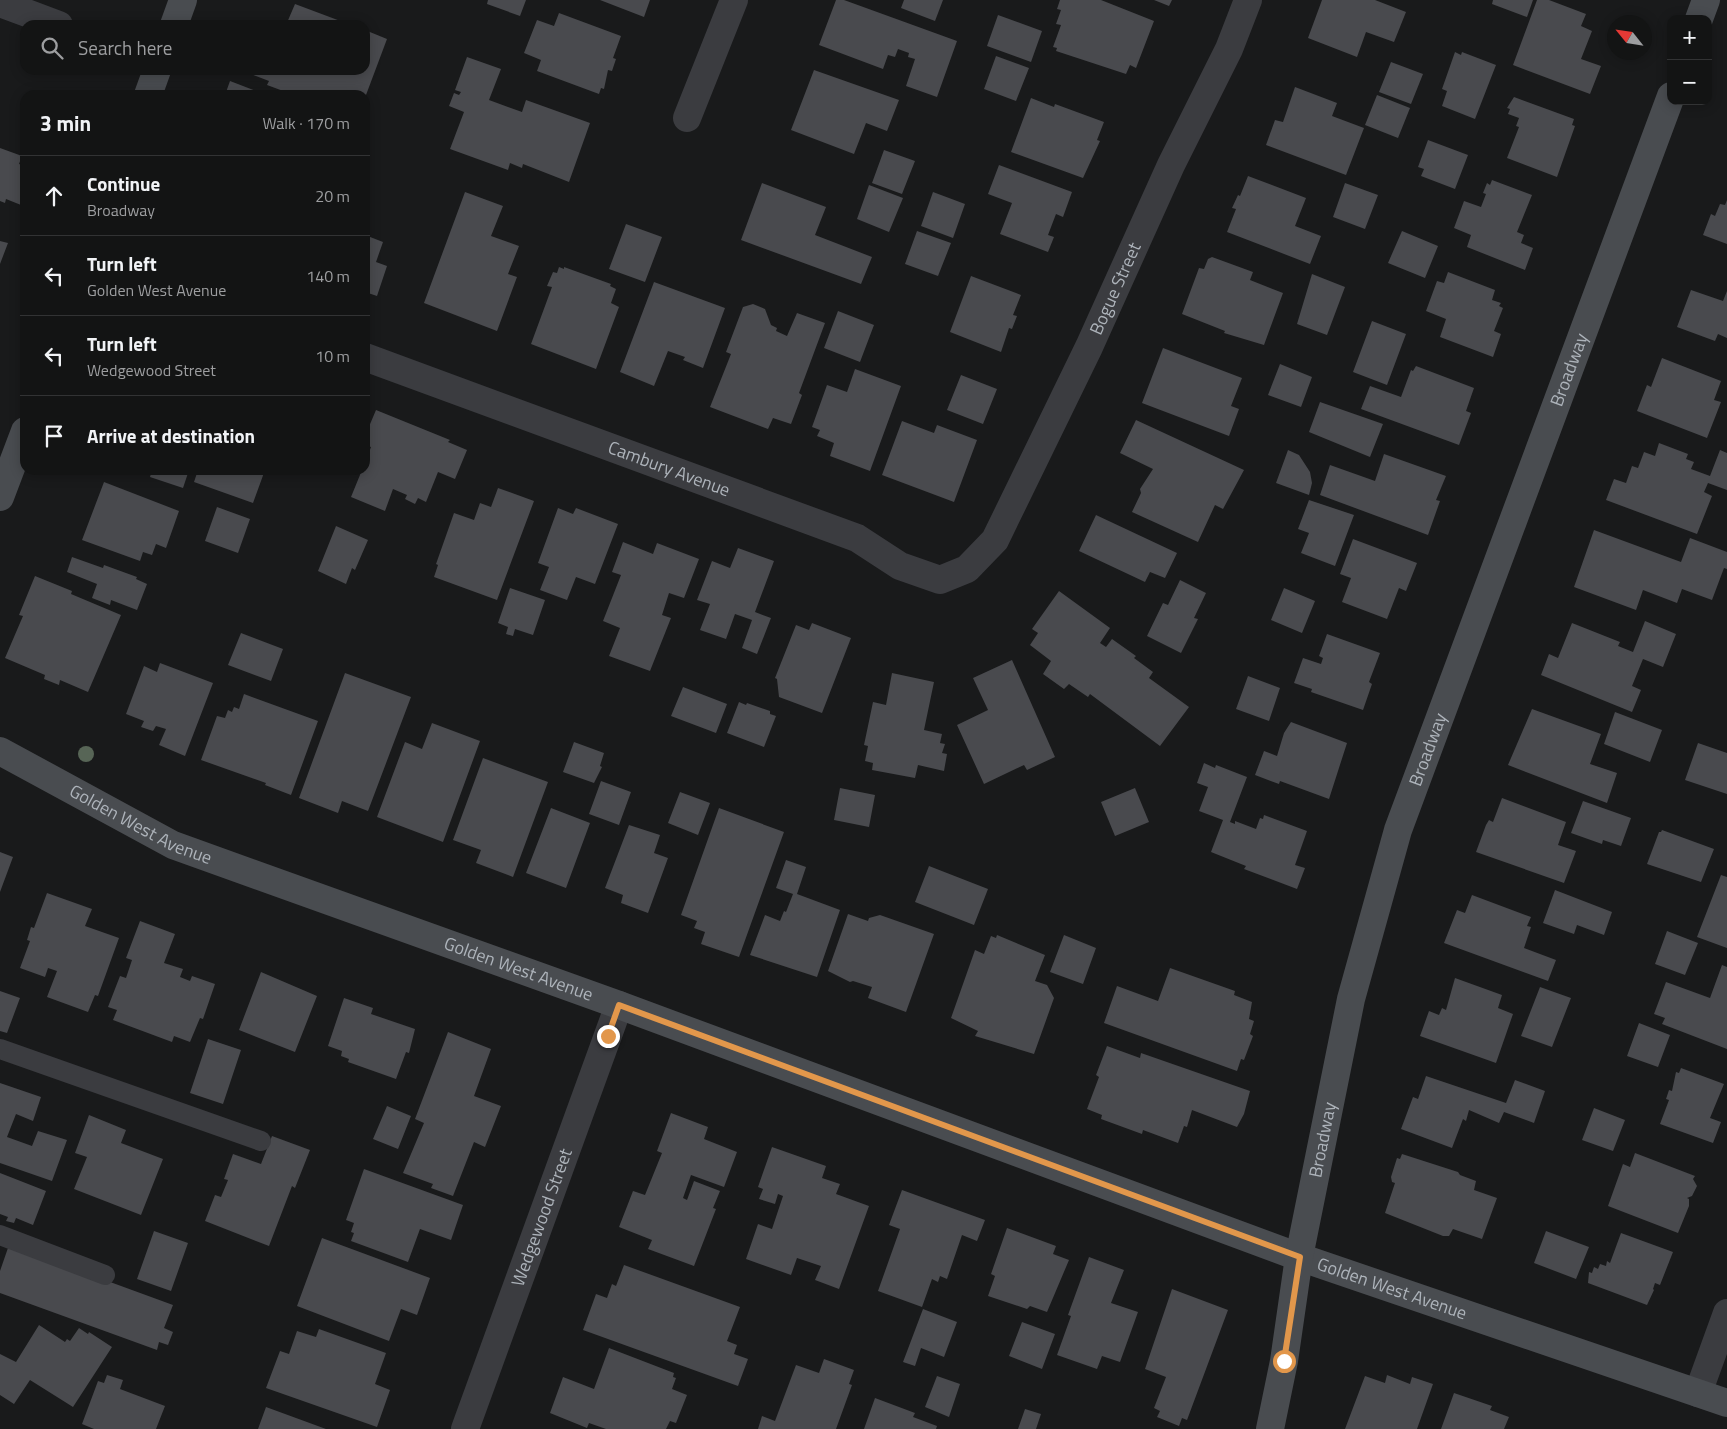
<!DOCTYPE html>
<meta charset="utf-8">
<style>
:root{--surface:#131414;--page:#202122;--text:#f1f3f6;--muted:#9d9ea0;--line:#323334}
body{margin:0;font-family:"Titillium Web",sans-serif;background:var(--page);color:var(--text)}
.controls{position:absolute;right:15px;top:15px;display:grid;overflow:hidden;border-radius:10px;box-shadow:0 2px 12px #0003}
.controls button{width:45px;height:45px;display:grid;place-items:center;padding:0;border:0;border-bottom:1px solid var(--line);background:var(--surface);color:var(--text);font:25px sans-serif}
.compass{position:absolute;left:1607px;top:15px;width:45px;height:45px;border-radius:50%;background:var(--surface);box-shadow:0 2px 12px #0003;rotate:300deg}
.stop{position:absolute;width:15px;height:15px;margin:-11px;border:4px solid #e2974b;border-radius:50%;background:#fff}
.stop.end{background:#e2974b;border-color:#fff;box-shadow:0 1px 5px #0008}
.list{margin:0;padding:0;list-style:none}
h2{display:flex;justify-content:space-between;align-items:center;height:65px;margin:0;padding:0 20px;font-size:21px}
h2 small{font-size:16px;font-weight:400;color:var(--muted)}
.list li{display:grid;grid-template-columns:32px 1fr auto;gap:15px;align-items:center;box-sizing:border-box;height:80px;padding:0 20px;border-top:1px solid var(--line)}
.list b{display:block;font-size:19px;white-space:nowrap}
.list p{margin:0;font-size:16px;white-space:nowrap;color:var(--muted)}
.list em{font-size:16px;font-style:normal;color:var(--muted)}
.icon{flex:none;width:28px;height:28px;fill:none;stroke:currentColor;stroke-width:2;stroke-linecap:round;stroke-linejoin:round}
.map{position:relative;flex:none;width:1727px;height:1429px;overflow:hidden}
.search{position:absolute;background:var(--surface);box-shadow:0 2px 12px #0003;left:20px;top:20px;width:350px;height:55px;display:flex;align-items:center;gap:12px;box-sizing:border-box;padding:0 18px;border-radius:15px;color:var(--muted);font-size:19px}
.panel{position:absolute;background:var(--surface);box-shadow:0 2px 12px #0003;left:20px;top:90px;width:350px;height:385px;border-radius:15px}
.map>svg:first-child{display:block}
</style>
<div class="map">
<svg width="1727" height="1429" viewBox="0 0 1727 1429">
<rect width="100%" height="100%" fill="#191a1b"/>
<!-- building -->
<path fill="#494a4e" d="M488,0H526L520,16L487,4Z
M600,0H650L644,17Z
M836,0H844L957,41L937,97L906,86L915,59L908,57L909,53L898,49L895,57L888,55L883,69L819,45Z
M904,0H943L935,21L901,8Z
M1060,0H1101L1154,21L1136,68L1130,65L1126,74L1056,51L1057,48L1053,47L1061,25L1056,24L1061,10L1057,9Z
M1154,0H1172L1169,6Z
M1322,0H1375L1406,12L1394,42L1366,32L1357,57L1308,38Z
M1493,0H1533L1527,17L1492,4Z
M1537,0H1549L1586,14L1581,26L1592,31L1581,59L1601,66L1590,94L1513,65Z
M295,4L351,25H286Z
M559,13L621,36L613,58L616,59L612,71L608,70L604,89L601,88L599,94L537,71L541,60L524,53L537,20L554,26Z
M998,15L1042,31L1031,62L987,46Z
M365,30L387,39L366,95H294L267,85L269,81L240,70H365Z
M1455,52L1461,55L1462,52L1496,65L1475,119L1442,106L1447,91L1442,89Z
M996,56L1029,68L1016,101L984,89Z
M467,57L501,69L489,100L522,112L526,100L590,123L569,182L523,164L522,168L510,163L508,170L450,149L464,112L449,106L454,93L459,95L461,92L455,90Z
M1391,62L1423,74L1411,104L1379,92Z
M814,70L899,100L887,131L866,123L854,154L791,130Z
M230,81L266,95H225Z
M1295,87L1337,103L1332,116L1364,128L1346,175L1266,145L1275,120L1283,122Z
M1377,95L1410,108L1398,138L1365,125Z
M1514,97L1574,119L1572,125L1575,126L1557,177L1507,158L1519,127L1516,126L1519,118L1508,114L1510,109L1507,108Z
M1031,98L1054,107L1055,104L1104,122L1097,140L1100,141L1083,178L1011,152Z
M1428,140L1468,155L1455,189L1421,176L1424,169L1418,167Z
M0,148L22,156L19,164L25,166V193L21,205L6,199L5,203L0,201Z
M884,150L915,161L902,194L872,183Z
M999,165L1072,192L1063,217L1056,214L1048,235L1054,237L1048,252L1000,234L1012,203L988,194Z
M1248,176L1306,198L1295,226L1321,236L1310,264L1227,232L1236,209L1232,208L1238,195L1240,196Z
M1492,180L1532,195L1517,232L1524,235L1521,243L1533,248L1525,270L1467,247L1471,235L1454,228L1464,201L1481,207L1486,194L1483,193L1487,183L1490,185Z
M762,183L826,207L815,235L872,257L861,284L741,240Z
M1345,183L1378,195L1365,229L1333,217Z
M869,185L903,198L889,232L857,219Z
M465,192L503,206L491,236L519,246L508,274L517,277L497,331L424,303Z
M933,192L965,204L953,238L921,226Z
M1727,200V244L1703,235L1711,214L1715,216L1720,204L1725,205Z
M626,224L662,237L645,282L609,269Z
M917,231L951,243L938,276L905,264Z
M1402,231L1438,246L1425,278L1388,263Z
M365,235L383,242L376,262L387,266L377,296L365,292Z
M0,241L8,243L0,264Z
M1212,257L1253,272L1250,280L1283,293L1264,345L1224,333L1225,331L1182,314L1199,268L1204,269L1208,259Z
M559,267L564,269V267L611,284L610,286L616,289L611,303L619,307L596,369L531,344L552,287L547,286L553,272L557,273Z
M1448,272L1495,290L1492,300L1501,303L1499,306L1503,308L1494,331L1501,334L1493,357L1440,337L1446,319L1426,311L1437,281L1444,283Z
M1312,274L1345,287L1327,335L1297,324Z
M971,276L1021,295L1013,315L1017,316L1012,329L1009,328L1001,352L950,332Z
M654,282L725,308L703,368L683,360L685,357L668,351L654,386L620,372Z
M1691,290L1723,301L1727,291V338L1718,334L1715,341L1677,327Z
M753,304L765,309L771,325L777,328L776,331L787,336L797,313L825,323L799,393L802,395L791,424L773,418L768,429L710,407L731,354L726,352L743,307Z
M838,311L874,325L860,362L824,348Z
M1372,321L1406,334L1387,385L1353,372Z
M1163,348L1242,378L1231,406L1239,409L1229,436L1142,403Z
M1662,358L1721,381L1714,400L1721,402L1707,438L1637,411L1647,385L1651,387Z
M1280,364L1312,377L1301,407L1268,395Z
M1416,366L1474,388L1466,411L1471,413L1459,445L1361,409L1370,386L1401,397L1411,370L1413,371Z
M855,369L901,386L870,471L830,456L834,443L817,436L820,430L812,427L827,385L847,392Z
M961,375L997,389L983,424L947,410Z
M1320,402L1383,424L1370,457L1309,432Z
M376,410L450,440L448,442L467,450L455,479L438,472L426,502L418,498L415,504L405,499L407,495L393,489L385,511L351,497L362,470H365V463L371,447L365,445V436Z
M1136,420L1244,470L1223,509L1215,505L1198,542L1132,512L1141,493L1140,489L1153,469L1120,453Z
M902,421L934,433L937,425L977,440L954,502L882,475Z
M1659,443L1688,454L1686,459L1694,462L1691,469L1710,476L1720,450L1727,453V490L1708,483L1704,492L1712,496L1697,534L1606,500L1614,479L1626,483L1632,466L1638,468L1644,452L1655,456Z
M1288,450L1299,455L1310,472L1312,483L1309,495L1276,483Z
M1384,454L1446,476L1436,500L1440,501L1428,535L1320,495L1330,465L1375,481Z
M152,470H189L183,488L150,477Z
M198,470H265L253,503L194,482Z
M104,482L179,511L166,548L156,544L152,555L143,552L140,561L82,540Z
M498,488L534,501L497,600L434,577L438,565L436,564L454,513L474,520L480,503L491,507Z
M1309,500L1354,515L1335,566L1301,553L1309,533L1298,529Z
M217,507L250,519L238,553L205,541Z
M558,508L573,514L576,508L618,524L595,584L576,577L567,600L540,590L549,567L538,563Z
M1096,515L1177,553L1165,578L1150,572L1145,582L1079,551Z
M336,526L368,540L355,570L352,568L346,584L318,571Z
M1594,530L1681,562L1690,538L1727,552V569L1724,568L1712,600L1682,589L1677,603L1643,590L1636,610L1574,587Z
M1353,539L1417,563L1406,591L1399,588L1387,619L1342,602L1351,578L1340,574Z
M623,542L653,554L657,543L699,559L684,598L669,593L662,615L671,618L650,671L609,656L620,628L603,621L621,575L612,572Z
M738,548L774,561L755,612L771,618L757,654L742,648L752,620L735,614L726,639L700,630L710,604L697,600L712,561L730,568Z
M72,557L103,568L104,565L137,577L136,579L147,584L137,610L111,600L110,605L92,598L97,584L67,572Z
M35,576L72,591L71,594L121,615L88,692L60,680L59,685L44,679L45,675L5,658L23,616L19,615Z
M1180,580L1206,593L1194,618L1198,619L1181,653L1147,636L1163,603L1168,605Z
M510,588L545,600L533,635L515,629L513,636L506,634L508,627L498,623Z
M1284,588L1315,601L1302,633L1271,620Z
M1059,591L1110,628L1100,643L1106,647L1112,639L1136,656L1134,658L1153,672L1149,678L1189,707L1160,746L1090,694L1088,697L1069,684L1064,689L1043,674L1051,661L1030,645L1038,633L1032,629Z
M1645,621L1676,634L1663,667L1643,659L1632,686L1641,690L1632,712L1541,675L1549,654L1558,658L1572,623L1620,642L1618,646L1633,652Z
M812,623L851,638L822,713L779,697L777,679L775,678L796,625L809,630Z
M241,633L283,649L271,681L228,665Z
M1327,634L1380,653L1369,682L1372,684L1363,710L1311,692L1312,689L1294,683L1303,658L1321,664L1323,658L1319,656Z
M1012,660L1055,757L1027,770L1024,765L984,784L957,725L988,710L973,678Z
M160,663L213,683L185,756L159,745L166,729L156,726L153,731L141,727L144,721L126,714L144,666L157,672Z
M345,673L411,697L368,811L342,801L338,813L299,798Z
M892,673L934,682L924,730L942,734L940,743L945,744L942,753L947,754L944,771L918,765L915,778L872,770L873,763L865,761L868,746L864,745L873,702L886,705Z
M1248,676L1280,688L1269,721L1236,709Z
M683,687L727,704L716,733L671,716Z
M244,694L318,721L291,795L265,785L266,783L201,760L217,716L225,718L228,710L232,712L234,707L239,709Z
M739,702L746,705L747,703L770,711V714L776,716L764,747L727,733Z
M1532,709L1601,734L1590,764L1617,773L1607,803L1508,765Z
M1615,712L1662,730L1650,762L1604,744Z
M1291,722L1347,743L1329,799L1280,781L1279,784L1255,775L1264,751L1277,756L1284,733Z
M432,723L480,741L443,842L377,817L405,742L422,749Z
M574,742L604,753L600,766L602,767L594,783L563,772Z
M1698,743L1727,753V794L1685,780Z
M483,758L548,782L513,877L476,863L481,850L453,840Z
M1204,763L1215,768L1216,765L1247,777L1230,822L1235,824V821L1256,829L1260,818L1263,819L1264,815L1307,831L1295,865L1305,868L1297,889L1244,869L1246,866L1211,852L1223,820L1199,811L1208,787L1197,783Z
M601,781L631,792L619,825L589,814Z
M840,788L875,795L869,827L834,820Z
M1135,788L1149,822L1115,836L1101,802Z
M680,792L710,803L698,835L668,823Z
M1502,798L1566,822L1558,845L1576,851L1564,883L1476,852L1486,825L1489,820L1493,822Z
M1583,801L1631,818L1621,846L1603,840L1602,844L1571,833Z
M551,808L590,823L566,888L526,873Z
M719,808L784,832L739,957L701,944L705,932L694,928L697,921L681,915Z
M629,825L660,835L654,853L668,858L648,913L621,903L623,895L605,888Z
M1662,830L1714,849L1701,882L1647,864L1659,832H1661Z
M0,852L13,857L0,892Z
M786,860L806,867L797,894L840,910L817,977L750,955L765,915L780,921L784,911L786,912L793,894L776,888Z
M929,866L988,889L974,925L915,902Z
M1721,875L1727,877V948L1697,937Z
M1555,890L1612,912L1604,935L1577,925L1574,934L1543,923Z
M47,893L92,909L85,926L119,938L98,996L95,995L88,1012L47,997L57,971L48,968L45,977L20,968L30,941L27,940L31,927L34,928Z
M1472,895L1531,917L1527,926L1531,927L1524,948L1556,960L1548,981L1444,943L1457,910L1465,913Z
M848,914L868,921L869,918L880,915L934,934L906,1012L868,998L872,987L853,981L850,982L828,971Z
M140,921L175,934L164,963L183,969L180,977L190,981L192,976L215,984L203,1019L200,1018L190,1042L174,1036L172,1042L113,1020L117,1010L108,1007L120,976L126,978L132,960L126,958Z
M1667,931L1698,943L1685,975L1655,964Z
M997,935L1045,955L1035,981L1047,985L1054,998L1034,1054L975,1036L978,1031L951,1018L975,950L984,954L991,936L996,938Z
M1064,935L1096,948L1083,984L1050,972Z
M1722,965L1727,967V1049L1662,1024L1665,1018L1654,1014L1666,982L1710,998Z
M1170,968L1235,991L1234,995L1252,1002L1249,1019L1254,1021L1250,1034L1253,1036L1244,1060L1241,1059L1237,1071L1104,1023L1117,986L1158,1001Z
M261,972L317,996L295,1052L239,1030Z
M1455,978L1502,995L1498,1008L1513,1014L1496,1063L1420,1036L1429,1011L1439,1015L1442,1008L1446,1010Z
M1540,987L1571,998L1552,1047L1521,1036Z
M0,991L20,998L7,1033L0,1031Z
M344,998L373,1008L371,1014L415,1029L409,1053L406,1052L396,1079L348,1062L349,1059L341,1056L342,1051L328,1046Z
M1639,1023L1670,1035L1658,1067L1627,1056Z
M448,1032L491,1049L474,1096L501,1106L485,1147L474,1142L453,1196L431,1188L433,1184L403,1173L424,1123L415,1119Z
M208,1039L241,1050L223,1104L190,1093Z
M1107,1046L1140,1058L1141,1053L1250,1091L1244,1114L1237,1127L1192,1110L1187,1127L1184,1126L1178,1143L1143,1130L1142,1134L1101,1119L1102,1115L1087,1109L1099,1077L1096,1075Z
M1681,1068L1724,1084L1710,1118L1721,1122L1713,1143L1660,1124L1669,1100L1666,1099L1669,1090L1672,1091L1676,1072L1679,1073Z
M1426,1076L1506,1103L1515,1080L1545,1091L1534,1123L1504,1112L1499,1123L1469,1110L1466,1121L1463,1119L1452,1148L1401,1129L1413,1097L1418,1099Z
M0,1083L41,1097L33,1121L16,1114L7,1137L32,1146L38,1131L67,1140L52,1181L0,1163Z
M387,1106L411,1116L398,1149L373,1139Z
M1594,1108L1625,1120L1613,1151L1582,1140Z
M671,1113L708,1127L704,1139L737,1152L724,1187L691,1175L683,1198L687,1200L694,1181L720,1191L713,1208L716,1209L694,1266L648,1249L652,1240L619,1227L633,1191L645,1195L662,1153L657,1151Z
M89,1115L126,1130L121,1143L163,1159L141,1215L74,1189L87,1157L75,1153Z
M272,1136L310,1150L295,1188L292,1186L269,1246L205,1221L215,1195L221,1197L228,1180L224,1179L233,1154L261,1164Z
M772,1147L826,1166L822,1178L840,1184L836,1194L869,1206L839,1289L815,1280L821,1266L797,1258L791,1275L746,1259L758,1224L772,1229L783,1196L778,1194L775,1204L759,1199L763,1189L758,1187Z
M1635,1153L1695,1176L1693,1179L1697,1186L1692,1196L1687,1198L1689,1199V1206L1678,1233L1608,1206L1623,1164L1630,1167Z
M1402,1154L1458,1172L1460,1175L1476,1181L1474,1190L1497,1198L1482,1239L1453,1229L1449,1236H1443L1385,1213L1395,1183L1392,1182L1391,1177L1397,1158L1400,1159Z
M364,1169L463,1205L451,1240L420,1229L408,1262L351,1241L354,1233L351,1232L354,1223L346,1220Z
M0,1173L46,1191L33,1225L16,1218L14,1223L6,1221L8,1217L0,1214Z
M902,1190L985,1220L977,1241L962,1235L947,1279L940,1276L938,1282L932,1279L922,1307L878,1291L900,1229L889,1225Z
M1007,1228L1056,1246L1053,1254L1069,1260L1047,1312L1030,1306L1027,1309L988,1296L995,1276L991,1274Z
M154,1231L188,1243L171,1291L137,1279Z
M1546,1231L1589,1247L1576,1279L1534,1263Z
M1621,1233L1673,1252L1660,1285L1655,1283L1653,1289L1654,1290L1647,1305L1588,1283L1589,1272L1592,1273L1594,1267L1598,1269L1600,1264L1606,1266L1607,1261L1610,1263Z
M322,1238L430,1278L417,1315L401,1309L389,1341L297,1306Z
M9,1245L173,1305L164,1328L173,1332L168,1345L159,1342L157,1350L0,1293V1271Z
M1089,1257L1124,1270L1111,1303L1138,1312L1120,1362L1102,1356L1097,1369L1057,1355L1071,1316L1068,1315Z
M624,1265L740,1307L727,1341L737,1345L734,1354L748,1359L738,1386L583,1330L596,1294L607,1298L612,1284L616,1286Z
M1172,1289L1228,1310L1187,1420L1182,1418L1179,1426L1157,1417L1160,1411L1154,1408L1166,1377L1145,1369Z
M923,1309L957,1322L944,1357L921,1348L915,1366L903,1362Z
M1022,1322L1055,1334L1042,1369L1009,1356Z
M39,1325L65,1342L67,1339L70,1341L79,1328L88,1334L89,1332L112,1347L73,1407L30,1380L14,1404L0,1395V1354L16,1362Z
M319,1329L386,1353L375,1384L390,1390L377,1427L266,1388L280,1351L289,1354L297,1331L316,1337Z
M609,1348L674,1373L673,1377L676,1378L672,1389L687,1395L676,1423L670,1421L666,1429H606L589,1423L587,1428L550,1413L563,1377L594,1389Z
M824,1359L854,1370L849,1384L852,1385L836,1429H758L762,1416L775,1421L796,1365L819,1373Z
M107,1375L123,1380L120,1389L165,1406L156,1429H94L82,1424L98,1381L104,1383Z
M1387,1375L1410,1384L1412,1377L1433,1384L1417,1429H1345L1365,1376L1385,1383Z
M937,1376L960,1384L949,1417L925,1407Z
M1454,1393L1492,1406L1490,1410L1509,1417L1504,1429H1441Z
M875,1398L915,1413L913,1417L937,1426L936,1429H864Z
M266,1407L326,1429H258Z
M1025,1409L1041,1414L1036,1429H1018Z"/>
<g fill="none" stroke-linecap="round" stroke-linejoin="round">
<!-- lane -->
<path stroke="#3b3c40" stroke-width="20" d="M0,1049L261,1141
M0,1235L105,1275"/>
<!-- street -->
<g stroke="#3b3c40" stroke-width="28">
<path d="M0,3L59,25"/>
<path d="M687,118L734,0"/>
<path id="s1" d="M365,357L857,538L900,566L940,580L967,569L995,540L1089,347L1171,165L1229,49L1248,0"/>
<path d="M1698,1393L1727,1313"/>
<path id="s2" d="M465,1429L619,1005"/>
</g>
<!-- secondary -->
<g stroke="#494c50" stroke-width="28">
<path d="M1699,19L1706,0"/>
<path d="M174,25L183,0"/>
<path d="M148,95L157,70"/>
<path d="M0,497L25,431"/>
<path id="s3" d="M0,751L173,845L619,1005L1299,1257L1727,1403"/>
<path id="s4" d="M1270,1429L1284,1361L1299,1257L1351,999L1398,830L1671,96"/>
</g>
</g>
<!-- trees -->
<circle fill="#576556" cx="86" cy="754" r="8"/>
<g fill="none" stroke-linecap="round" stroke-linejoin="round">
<!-- route -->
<path stroke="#e2974b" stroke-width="6" d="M608,1036L619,1005L1300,1257L1284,1361"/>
</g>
<g text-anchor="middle" stroke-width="5" stroke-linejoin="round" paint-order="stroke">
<!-- street labels -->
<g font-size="18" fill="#adb3ba" stroke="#141516">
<text dy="6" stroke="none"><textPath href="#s1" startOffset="966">Bogue Street</textPath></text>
<text dy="6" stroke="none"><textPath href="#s4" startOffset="1104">Broadway</textPath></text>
<text dy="6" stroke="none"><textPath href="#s1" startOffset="324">Cambury Avenue</textPath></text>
<text dy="6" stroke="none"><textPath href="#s4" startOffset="699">Broadway</textPath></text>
<text dy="6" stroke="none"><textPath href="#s3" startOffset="159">Golden West Avenue</textPath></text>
<text dy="6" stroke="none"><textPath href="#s3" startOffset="564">Golden West Avenue</textPath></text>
<text dy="6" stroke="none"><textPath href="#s4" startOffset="294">Broadway</textPath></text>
<text dy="6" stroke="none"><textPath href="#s2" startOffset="225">Wedgewood Street</textPath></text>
<text dy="6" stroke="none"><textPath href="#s3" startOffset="1494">Golden West Avenue</textPath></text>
</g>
</g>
</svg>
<div class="controls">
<button>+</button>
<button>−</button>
</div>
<svg class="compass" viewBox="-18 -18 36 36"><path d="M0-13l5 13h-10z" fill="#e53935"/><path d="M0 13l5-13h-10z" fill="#9d9ea0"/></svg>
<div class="stop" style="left:1284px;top:1361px"></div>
<div class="stop end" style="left:608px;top:1036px"></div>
<div class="search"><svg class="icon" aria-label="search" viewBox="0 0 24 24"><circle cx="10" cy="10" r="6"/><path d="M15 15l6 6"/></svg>Search here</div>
<section class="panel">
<h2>3 min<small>Walk · 170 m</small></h2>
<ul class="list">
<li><svg class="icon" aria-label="ahead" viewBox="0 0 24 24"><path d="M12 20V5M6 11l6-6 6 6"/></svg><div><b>Continue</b><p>Broadway</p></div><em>20 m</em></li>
<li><svg class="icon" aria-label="left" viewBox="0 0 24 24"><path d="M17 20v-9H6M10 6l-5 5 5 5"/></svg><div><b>Turn left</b><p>Golden West Avenue</p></div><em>140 m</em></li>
<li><svg class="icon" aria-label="left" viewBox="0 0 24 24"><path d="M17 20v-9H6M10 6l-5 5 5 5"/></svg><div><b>Turn left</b><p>Wedgewood Street</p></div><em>10 m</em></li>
<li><svg class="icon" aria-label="arrive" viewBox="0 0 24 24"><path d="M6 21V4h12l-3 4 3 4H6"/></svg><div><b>Arrive at destination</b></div></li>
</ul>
</section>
</div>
